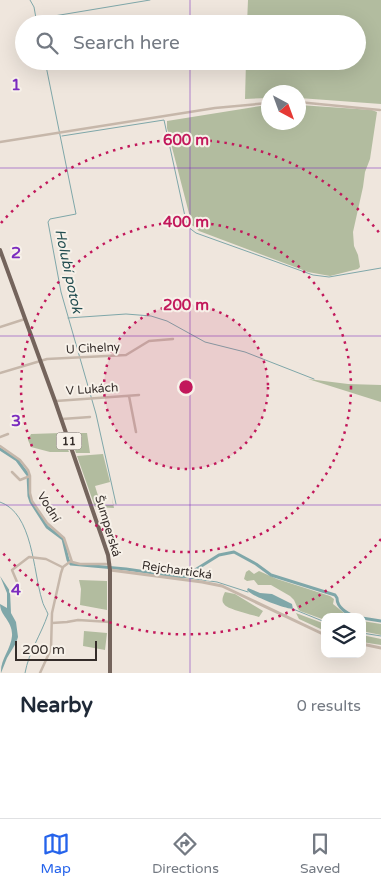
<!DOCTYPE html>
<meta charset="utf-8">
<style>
:root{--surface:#fff;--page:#f6f6f7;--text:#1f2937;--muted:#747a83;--line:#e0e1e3;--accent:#2563eb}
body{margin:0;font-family:"Varela Round",sans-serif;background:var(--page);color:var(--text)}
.controls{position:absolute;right:15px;bottom:15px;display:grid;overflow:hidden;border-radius:10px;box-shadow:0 5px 20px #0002}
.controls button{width:45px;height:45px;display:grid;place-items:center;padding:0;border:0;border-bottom:1px solid var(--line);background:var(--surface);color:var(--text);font:25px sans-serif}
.compass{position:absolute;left:261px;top:85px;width:45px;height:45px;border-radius:50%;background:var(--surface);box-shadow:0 5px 20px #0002;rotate:139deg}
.scale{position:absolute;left:15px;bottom:12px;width:82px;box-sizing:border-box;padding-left:5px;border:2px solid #342c29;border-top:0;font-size:14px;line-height:18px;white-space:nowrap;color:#342c29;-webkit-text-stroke:4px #f7f1e9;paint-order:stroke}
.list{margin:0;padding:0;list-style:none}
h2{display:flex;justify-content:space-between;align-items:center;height:65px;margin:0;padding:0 20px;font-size:21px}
h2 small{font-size:16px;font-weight:400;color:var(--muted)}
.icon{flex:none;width:28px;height:28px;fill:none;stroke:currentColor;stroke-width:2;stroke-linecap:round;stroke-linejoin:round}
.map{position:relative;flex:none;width:381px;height:673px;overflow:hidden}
.search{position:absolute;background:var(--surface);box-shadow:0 5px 20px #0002;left:15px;right:15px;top:15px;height:55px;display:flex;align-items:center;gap:12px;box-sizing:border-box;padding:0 18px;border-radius:28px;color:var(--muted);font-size:19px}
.sheet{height:145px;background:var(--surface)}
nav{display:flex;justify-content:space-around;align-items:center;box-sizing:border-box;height:70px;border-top:1px solid var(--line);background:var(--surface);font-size:14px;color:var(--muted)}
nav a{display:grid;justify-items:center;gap:2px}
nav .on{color:var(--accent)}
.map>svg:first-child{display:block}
</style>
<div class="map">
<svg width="381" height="673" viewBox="0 0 381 673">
<rect width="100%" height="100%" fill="#efe6dd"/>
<!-- green -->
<path fill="#b2bc9f" d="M248,0H381V104L299,98L298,92H268V98L245,99L246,61H357V24H247Z
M267,105L268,122H298L299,105L372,110L377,112L370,159L365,172L363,187L353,232L354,246L358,255L360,267L358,269L330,276L308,272L199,231L192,225L167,128V121Z
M308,379L348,384L381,385V402Z
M61,433L69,452H50L31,447L28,440L31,434Z
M69,433H87L90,453H76Z
M103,454L110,482L95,486L101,505H113L112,497L114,508L95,507L77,456Z
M249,570L254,574L259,571L277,579L330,596L334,599L333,604L349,617H325V620L300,611L298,609L294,600L290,596L271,585H258L254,580L247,581L244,579L246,572Z
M79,580L107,581V610L80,605L81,589Z
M225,592L235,594L263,611L259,617C253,615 226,609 224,604C221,601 223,596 225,592Z
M296,613L325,624V631L299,619Z
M362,621L381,624V635L362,631Z
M84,631L107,633L105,650L83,646Z
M362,635L381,639V645L362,642Z"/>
<!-- water -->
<path fill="#7fa7a9" d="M0,576L10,591L11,613L16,622L18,637L16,643L7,658L1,673C0,660 11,649 12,636C13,621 0,616 0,604L7,608V593Z
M248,588L260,593L272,594L292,604L293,609C285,609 251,596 247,590Z"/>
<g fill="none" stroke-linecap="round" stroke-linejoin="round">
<!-- stream -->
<path stroke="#7fa7a9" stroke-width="1" d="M30,0L34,7L37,24
M36,19L150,0
M45,61L76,214L50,219L48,222L61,292L96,414L116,504
M62,136L164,120L186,221L188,227L196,233L313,275L329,277L381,268
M68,318L126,314L151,316L167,321L205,342L245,352L314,379
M0,502C33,513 33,571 42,600C43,605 46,609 48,614C41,635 29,651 25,673
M181,577L217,582L248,592
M293,609L325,622
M362,633L381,636"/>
<!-- canal -->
<path stroke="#7fa7a9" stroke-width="3" d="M0,449L17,460L28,475L29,496L31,502L47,527L63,539L68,560L71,564L126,569L181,577L195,570L219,555L234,552L256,564L271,575L335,595L337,598C337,608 347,613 355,617
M362,618L381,621"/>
<!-- minor -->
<path stroke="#c6b7aa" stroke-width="2.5" d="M298,102L380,110
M0,142L215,108L268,103
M0,327L25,319
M0,373L47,359L126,355L149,341L173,339
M129,396L136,432
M56,401L139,395
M62,419L90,417
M0,437L8,434
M0,446L20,460L28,470L30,476V493L32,501L47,523L64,538L72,562L80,564H110
M12,472L20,480L30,476
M20,589L12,570L29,557L46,559L62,567
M52,623L67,622L78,620L110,622
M40,673L51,649L52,613L61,573L63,567L71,561"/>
<!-- tertiary -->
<path stroke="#c6b7aa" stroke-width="3" d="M110,570L202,582L222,586L325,635
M362,644L381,648"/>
<!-- primary -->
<path stroke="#74645c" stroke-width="4" d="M0,250L55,401L108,555L110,570V673"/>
</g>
<!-- grid -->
<path fill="none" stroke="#7b2cbf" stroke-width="1" stroke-opacity="0.55" d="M190,0V24M190,61V673M0,168H381M0,336H381M0,505H381"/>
<!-- distance rings -->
<circle cx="186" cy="387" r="82" fill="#c2185b" fill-opacity=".12"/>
<g fill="none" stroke="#c2185b" stroke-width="2.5" stroke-dasharray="2.5 5">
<circle cx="186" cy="387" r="82"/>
<circle cx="186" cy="387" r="165"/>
<path d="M381 539A247 247 0 0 1 1 551M1 223A247 247 0 0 1 381 235"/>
</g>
<g text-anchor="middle" stroke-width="4" stroke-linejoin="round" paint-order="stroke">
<!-- shield labels -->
<rect fill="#f7f1e9" stroke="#6e6763" stroke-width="1" x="56.5" y="432.5" width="25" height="17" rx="4"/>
<g font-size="11" font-weight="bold" fill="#342c29">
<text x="69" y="445">11</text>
</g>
<!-- street labels -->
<g font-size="12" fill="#342c29" stroke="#f7f1e9">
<text transform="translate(93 348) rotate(-3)" y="4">U Cihelny</text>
<text transform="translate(92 389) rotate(-4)" y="4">V Lukách</text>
<text transform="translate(49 507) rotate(58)" y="4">Vodní</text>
<text transform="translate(108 526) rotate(73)" y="4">Šumperská</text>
<text transform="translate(177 570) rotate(8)" y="4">Rejchartická</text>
</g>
<!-- water labels -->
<g font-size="14" font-style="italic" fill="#234e51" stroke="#f7f1e9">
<text transform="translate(69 271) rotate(78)" y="5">Holubí potok</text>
</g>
</g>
<g font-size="16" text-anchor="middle" font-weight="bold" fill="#7b2cbf" stroke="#f7f1e9" stroke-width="4" stroke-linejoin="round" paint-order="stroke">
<text x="16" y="90">1</text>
<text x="16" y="258">2</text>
<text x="16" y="426">3</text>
<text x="16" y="595">4</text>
</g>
<circle cx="186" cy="387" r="8" fill="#c2185b" stroke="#f7f1e9" stroke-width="2.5"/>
<g font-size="15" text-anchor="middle" font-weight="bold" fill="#c2185b" stroke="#f7f1e9" stroke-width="4" stroke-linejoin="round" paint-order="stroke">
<text x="186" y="145">600 m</text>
<text x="186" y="227">400 m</text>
<text x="186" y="310">200 m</text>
</g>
</svg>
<div class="controls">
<button><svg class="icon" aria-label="layers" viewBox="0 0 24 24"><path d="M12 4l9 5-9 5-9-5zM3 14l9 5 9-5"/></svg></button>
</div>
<svg class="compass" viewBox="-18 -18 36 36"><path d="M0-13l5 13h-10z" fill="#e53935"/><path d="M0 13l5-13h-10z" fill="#747a83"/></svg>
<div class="scale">200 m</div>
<div class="search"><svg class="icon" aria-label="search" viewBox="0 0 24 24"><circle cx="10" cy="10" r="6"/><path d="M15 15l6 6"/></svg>Search here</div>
</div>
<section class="sheet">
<h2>Nearby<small>0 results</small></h2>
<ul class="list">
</ul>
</section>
<nav>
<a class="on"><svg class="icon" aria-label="map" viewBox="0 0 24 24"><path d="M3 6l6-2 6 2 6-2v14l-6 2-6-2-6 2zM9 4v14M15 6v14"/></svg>Map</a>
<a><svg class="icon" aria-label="directions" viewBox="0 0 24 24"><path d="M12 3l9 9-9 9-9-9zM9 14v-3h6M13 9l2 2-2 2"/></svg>Directions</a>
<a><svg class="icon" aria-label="saved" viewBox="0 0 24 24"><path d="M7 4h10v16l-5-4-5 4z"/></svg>Saved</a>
</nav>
